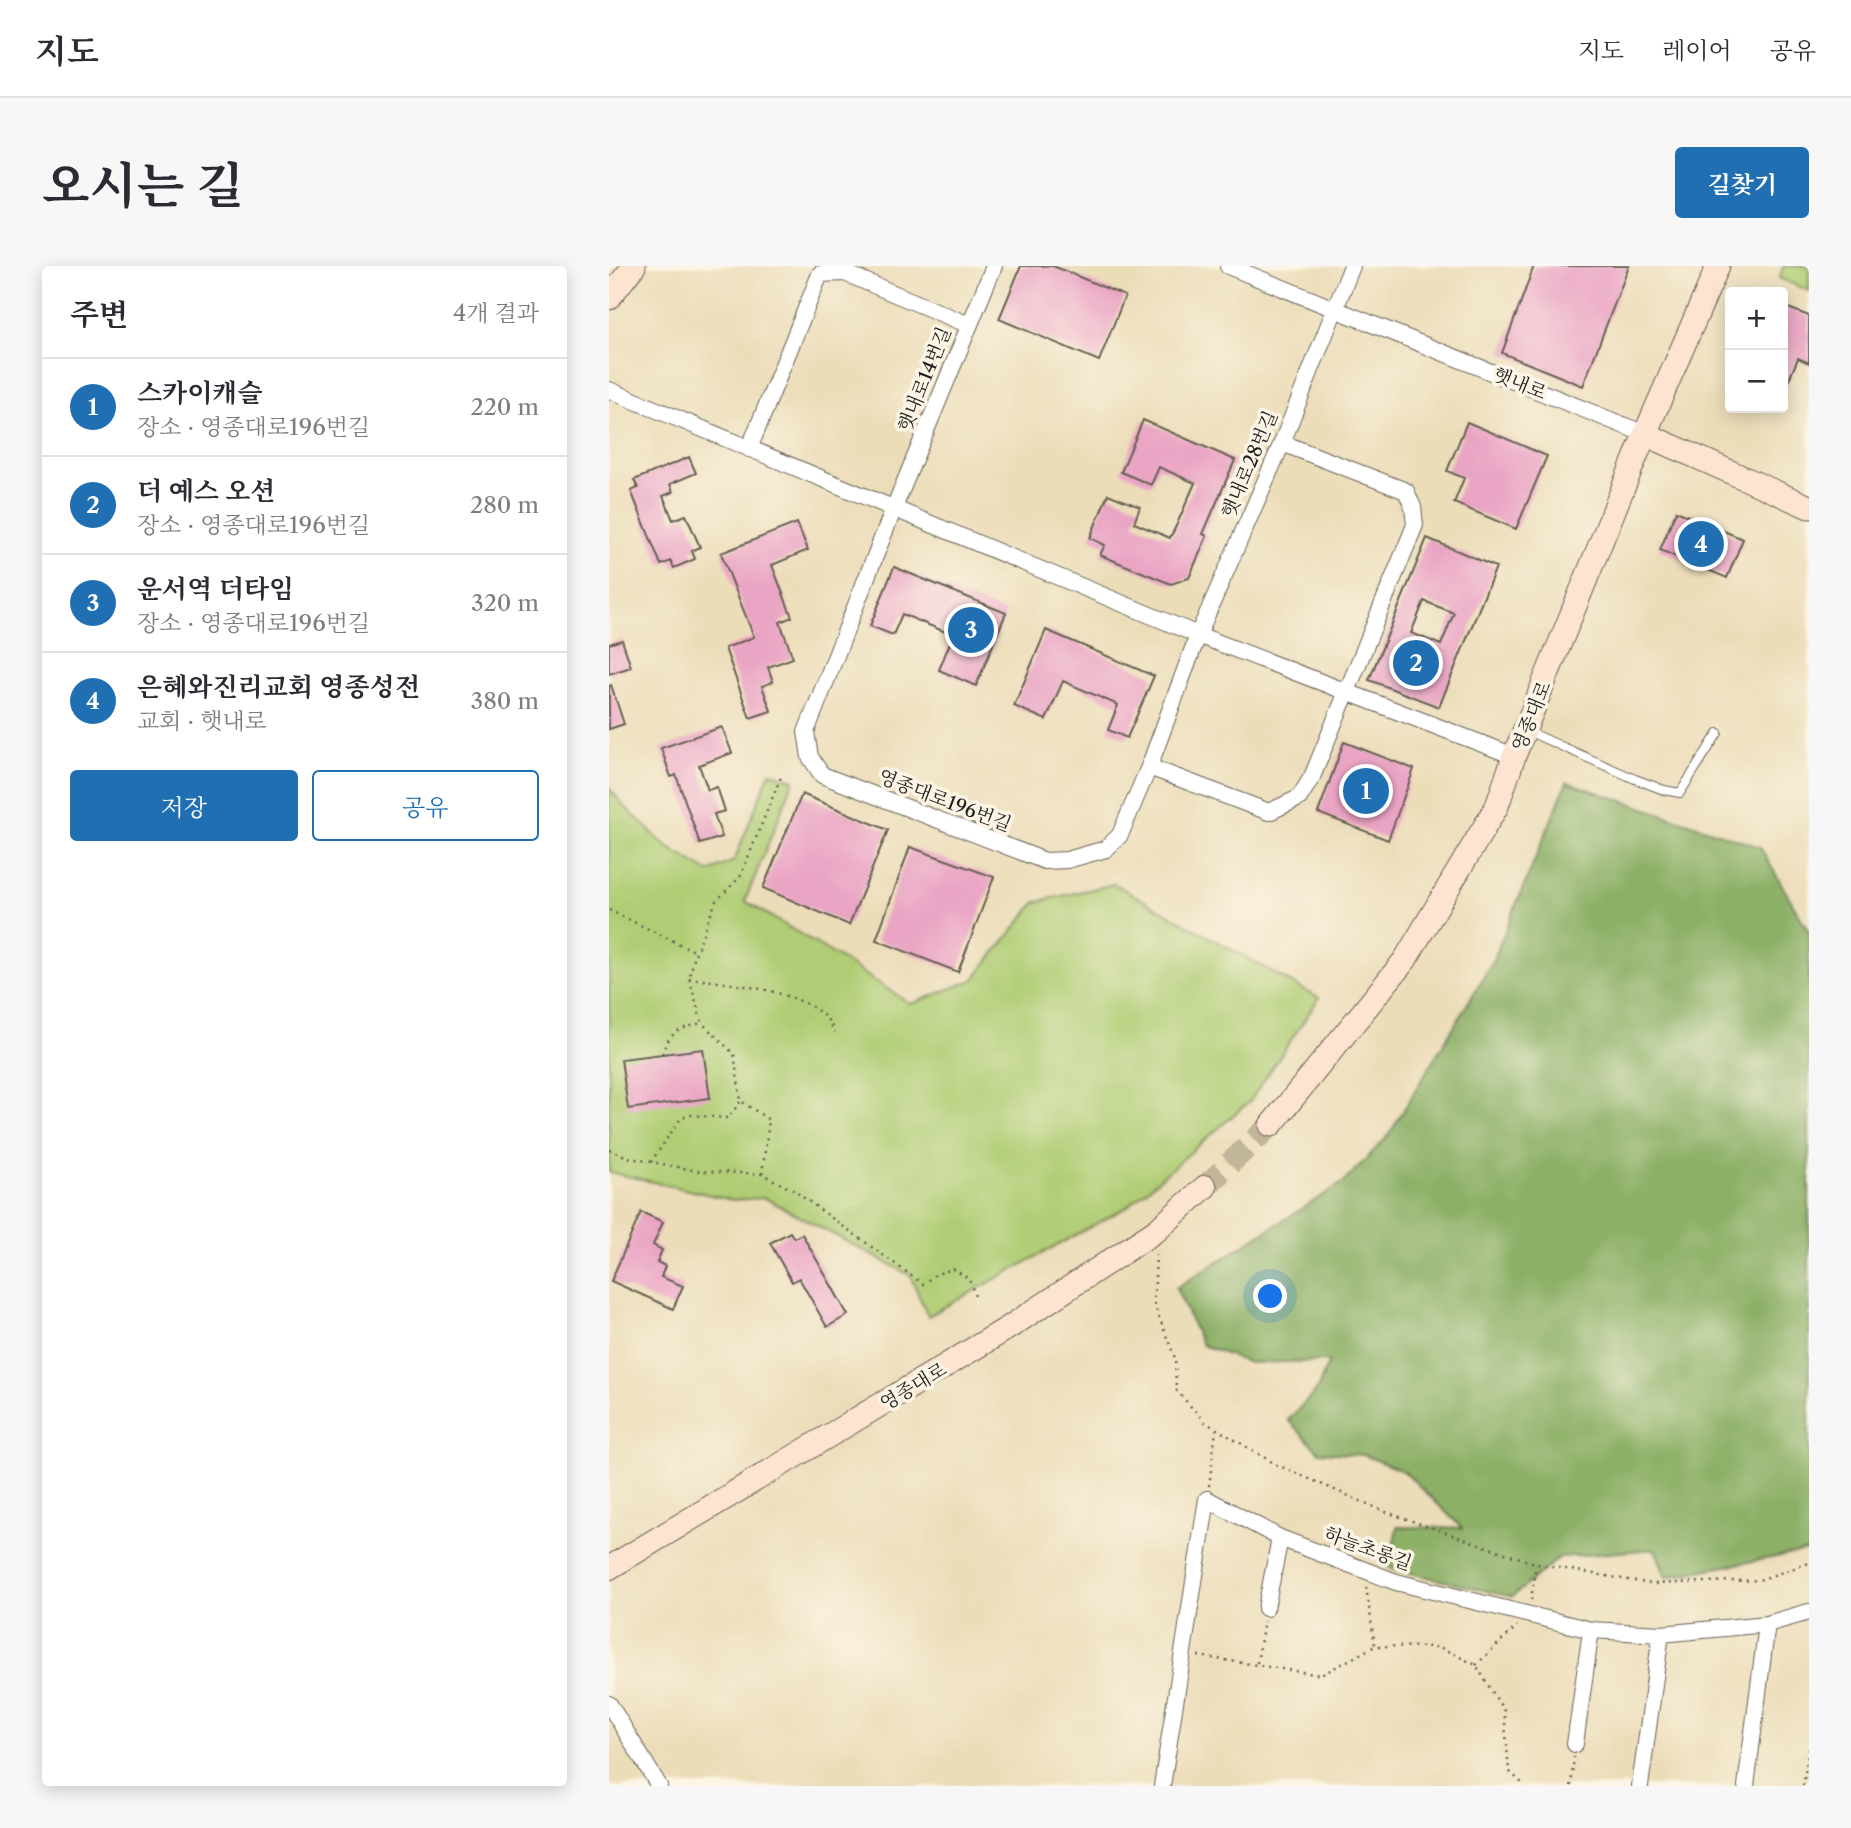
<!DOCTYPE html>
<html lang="ko">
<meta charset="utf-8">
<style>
:root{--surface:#fff;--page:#f7f7f7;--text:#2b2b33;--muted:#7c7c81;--line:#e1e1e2;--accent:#1f6fb2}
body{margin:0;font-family:"Libre Caslon Text","Noto Serif KR",serif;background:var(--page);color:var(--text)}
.controls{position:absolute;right:21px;top:21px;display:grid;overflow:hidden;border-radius:7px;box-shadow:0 4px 18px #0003}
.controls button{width:63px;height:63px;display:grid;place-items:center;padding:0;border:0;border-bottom:2px solid var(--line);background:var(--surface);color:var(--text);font:35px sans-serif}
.you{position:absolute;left:662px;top:1031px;width:24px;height:24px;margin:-18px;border:5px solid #fff;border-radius:50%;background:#1a73e8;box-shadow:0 0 0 10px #1a73e833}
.badge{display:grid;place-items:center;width:46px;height:46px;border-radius:50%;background:var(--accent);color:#fff;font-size:23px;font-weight:700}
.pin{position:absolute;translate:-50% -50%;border:4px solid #fff;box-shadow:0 2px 7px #0006}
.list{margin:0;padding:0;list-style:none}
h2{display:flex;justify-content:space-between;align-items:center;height:91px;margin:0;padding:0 28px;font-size:30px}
h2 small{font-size:23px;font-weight:400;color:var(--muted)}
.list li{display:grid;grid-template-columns:46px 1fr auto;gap:21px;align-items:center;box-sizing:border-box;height:98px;padding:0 28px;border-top:2px solid var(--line)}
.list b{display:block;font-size:26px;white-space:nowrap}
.list p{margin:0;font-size:23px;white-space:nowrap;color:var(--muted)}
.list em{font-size:23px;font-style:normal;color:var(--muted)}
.actions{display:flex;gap:14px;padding:21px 28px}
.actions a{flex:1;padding:16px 0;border:2px solid var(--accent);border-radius:7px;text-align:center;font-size:24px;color:var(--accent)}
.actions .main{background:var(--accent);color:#fff}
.map{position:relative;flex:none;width:1200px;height:1520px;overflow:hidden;border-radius:7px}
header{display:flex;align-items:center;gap:42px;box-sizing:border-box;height:98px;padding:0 35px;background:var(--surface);border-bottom:2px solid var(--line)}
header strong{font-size:33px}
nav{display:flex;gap:38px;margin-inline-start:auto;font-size:24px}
.intro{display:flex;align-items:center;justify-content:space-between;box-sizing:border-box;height:168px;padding:0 42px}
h1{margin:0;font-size:49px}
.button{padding:18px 32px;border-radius:7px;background:var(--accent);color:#fff;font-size:24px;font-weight:700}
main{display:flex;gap:42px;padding:0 42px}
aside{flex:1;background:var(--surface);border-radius:7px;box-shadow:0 4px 18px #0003}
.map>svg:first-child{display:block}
</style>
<header>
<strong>지도</strong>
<nav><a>지도</a><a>레이어</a><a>공유</a></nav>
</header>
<div class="intro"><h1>오시는 길</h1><a class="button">길찾기</a></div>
<main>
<aside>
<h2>주변<small>4개 결과</small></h2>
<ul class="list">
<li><span class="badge">1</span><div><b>스카이캐슬</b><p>장소 · 영종대로196번길</p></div><em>220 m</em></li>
<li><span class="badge">2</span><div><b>더 예스 오션</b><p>장소 · 영종대로196번길</p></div><em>280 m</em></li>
<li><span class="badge">3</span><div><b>운서역 더타임</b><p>장소 · 영종대로196번길</p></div><em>320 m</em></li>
<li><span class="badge">4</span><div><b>은혜와진리교회 영종성전</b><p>교회 · 햇내로</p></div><em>380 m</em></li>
</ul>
<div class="actions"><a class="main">저장</a><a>공유</a></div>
</aside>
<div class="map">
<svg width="1200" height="1520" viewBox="0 0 1200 1520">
<rect width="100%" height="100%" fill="#fcf5e5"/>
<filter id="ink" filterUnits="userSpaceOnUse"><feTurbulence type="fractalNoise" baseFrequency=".0143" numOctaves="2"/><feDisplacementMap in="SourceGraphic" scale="14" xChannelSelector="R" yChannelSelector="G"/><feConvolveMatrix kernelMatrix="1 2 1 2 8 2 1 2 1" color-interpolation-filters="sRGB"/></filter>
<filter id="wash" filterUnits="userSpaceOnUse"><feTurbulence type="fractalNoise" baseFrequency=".00686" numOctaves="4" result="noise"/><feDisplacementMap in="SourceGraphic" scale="28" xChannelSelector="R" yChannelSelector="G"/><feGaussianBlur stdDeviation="1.57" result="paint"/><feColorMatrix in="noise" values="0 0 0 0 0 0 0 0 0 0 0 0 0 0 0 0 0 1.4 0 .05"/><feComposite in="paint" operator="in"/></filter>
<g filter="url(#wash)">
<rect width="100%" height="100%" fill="#ecddb9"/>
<!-- green -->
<path fill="#b0cd74" stroke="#667448" stroke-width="2" d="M1175,0H1200V25L1170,12Z
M161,506L185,514L136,635L226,689L302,738L364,714L427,636L505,618L710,732L641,835L518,941L319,1050L301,1009L156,932L123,934L0,906V522L15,540L58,581L100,606L125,595Z"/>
<!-- forest -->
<path fill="#8cb066" stroke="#546641" stroke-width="2" d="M958,516L1151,581L1200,666V1285L1057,1311L1046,1283L951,1291L903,1331L780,1302L788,1261L853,1262L796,1206L755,1189L710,1186L679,1154L708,1124L720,1095L640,1097L593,1079L567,1022L735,916L779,870L883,697Z"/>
<g id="blocks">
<!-- building -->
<path fill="#eaa4c4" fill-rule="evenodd" d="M412,0H444L516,30L490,95L390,53Z
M925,0H1020L974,120L893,87Z
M1174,40L1200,50V97L1189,92L1174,128Z
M534,154L626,194L594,268L598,270L580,312L562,318L491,289L496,279L481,272L499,228L531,241L525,257L561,272L568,258L586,217L550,201L542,219L512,206Z
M858,156L938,190L907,263L845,237L855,212L838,205Z
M80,191L87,207L61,218L64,226L54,230L64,254L77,249L91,281L83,285L86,293L65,302L62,295L52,299L22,225L29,222L25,214Z
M1067,245L1134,273L1118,312L1051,284Z
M188,257L199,284L163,299L183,351L171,356L184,392L159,401L164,416L153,420L162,445L141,452L116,382L145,371L112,287Z
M818,272L887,301L830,441L760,414ZM815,335L845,347L832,379L802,367Z
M285,301L397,347L367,420L330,404L344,369L293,348L284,369L261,360Z
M437,364L545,410L518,472L499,464L509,439L454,415L437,454L405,440Z
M13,374L22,401L0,408V378Z
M2,419L15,458L0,463V420Z
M113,461L123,487L90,499L99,524L108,521L116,545L105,548L113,571L91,578L67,509L62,511L52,482Z
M735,476L805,503L779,574L709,547Z
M193,528L279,564L240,659L154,622Z
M301,581L385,611L349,706L267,674Z
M94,783L101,832L19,843L12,793Z
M32,946L54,956L44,979L53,984L48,996L56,1000L52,1011L74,1020L64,1043L2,1015Z
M181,966L185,972L193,968L239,1049L218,1061L190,1012L183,1016L161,977Z"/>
</g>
</g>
<g filter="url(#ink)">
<use href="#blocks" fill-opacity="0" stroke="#656053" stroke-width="2"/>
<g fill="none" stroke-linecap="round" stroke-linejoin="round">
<!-- secondary-tunnel -->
<path stroke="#c2b69a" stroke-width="23" stroke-dasharray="23 11" stroke-linecap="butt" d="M596,921L662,859"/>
<!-- lane casing -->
<g stroke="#656053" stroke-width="10">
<path id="lane" d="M916,464L1026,513L1055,524L1071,527L1109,467"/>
</g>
<!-- street casing -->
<g stroke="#656053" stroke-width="18">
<path id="street" d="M385,0L285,242L197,466L201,491L213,509L436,595L458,594L497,583L511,569L540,501L589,369L673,177L743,0
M619,0L1036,168
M0,124L589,369L905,490
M140,183L211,8L236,7L360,59
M540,501L660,546L690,532L703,511L806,259L804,241L797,225L673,177
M657,1342L671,1272
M0,1438L50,1520
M966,1478L982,1364
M553,1520L598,1233L671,1272L787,1316L982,1364L1052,1368L1158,1358L1200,1346
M1031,1520L1052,1368
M1137,1520L1158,1358"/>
</g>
<!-- secondary casing -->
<g stroke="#656053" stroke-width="25">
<path id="secondary" d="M0,32L25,0
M1036,168L1200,241
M662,859L796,694L888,540L905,490L1036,168L1109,0
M0,1302L399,1062L548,964L596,921"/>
</g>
<!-- path -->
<path stroke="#656053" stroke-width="2.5" stroke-dasharray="2 5" stroke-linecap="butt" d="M0,644L85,685
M80,712C119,718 188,722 217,752C221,756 223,762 226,766
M53,788C61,765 70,763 93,757
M0,884L22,892L89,905L153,908L184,924L314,1018L327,1008L344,1003L360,1013L366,1030
M42,896L72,852L81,849L119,852L132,835
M153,908L160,854L132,835L125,788L93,757L80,712L87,686L107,635L131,611L172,511
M547,988L545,1038L566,1092L567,1124L596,1156L668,1199L777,1246L928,1298L1043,1318L1150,1314L1200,1297
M600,1220L607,1164
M757,1321L766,1380
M922,1334L927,1299
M589,1390L712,1409L766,1380L830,1381L867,1399L895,1445L900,1505L916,1520
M648,1397L655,1355
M867,1399L908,1360
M962,1520L965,1491
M1194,1520L1200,1481"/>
<!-- lane -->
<use href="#lane" stroke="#fff" stroke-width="8"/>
<!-- street -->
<use href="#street" stroke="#fff" stroke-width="16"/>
<!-- secondary -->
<use href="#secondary" stroke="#fde4d1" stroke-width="23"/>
</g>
</g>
<g text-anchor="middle" stroke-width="7" stroke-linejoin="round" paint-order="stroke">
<!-- street labels -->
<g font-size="19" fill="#1c1c1c" stroke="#fcf5e5">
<text transform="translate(315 113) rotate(-68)" y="7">햇내로14번길</text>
<text transform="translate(911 117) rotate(22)" y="7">햇내로</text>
<text transform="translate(640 198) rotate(-67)" y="7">햇내로28번길</text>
<text transform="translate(922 450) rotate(-68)" y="7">영종대로</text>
<text transform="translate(336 534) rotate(21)" y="7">영종대로196번길</text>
<text transform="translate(304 1120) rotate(-31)" y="7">영종대로</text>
<text transform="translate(759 1282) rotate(20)" y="7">하늘초롱길</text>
</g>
</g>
</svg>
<div class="controls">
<button>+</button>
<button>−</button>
</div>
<div class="you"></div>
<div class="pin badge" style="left:757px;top:525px">1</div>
<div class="pin badge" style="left:807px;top:397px">2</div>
<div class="pin badge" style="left:362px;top:364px">3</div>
<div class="pin badge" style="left:1092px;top:278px">4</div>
</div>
</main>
